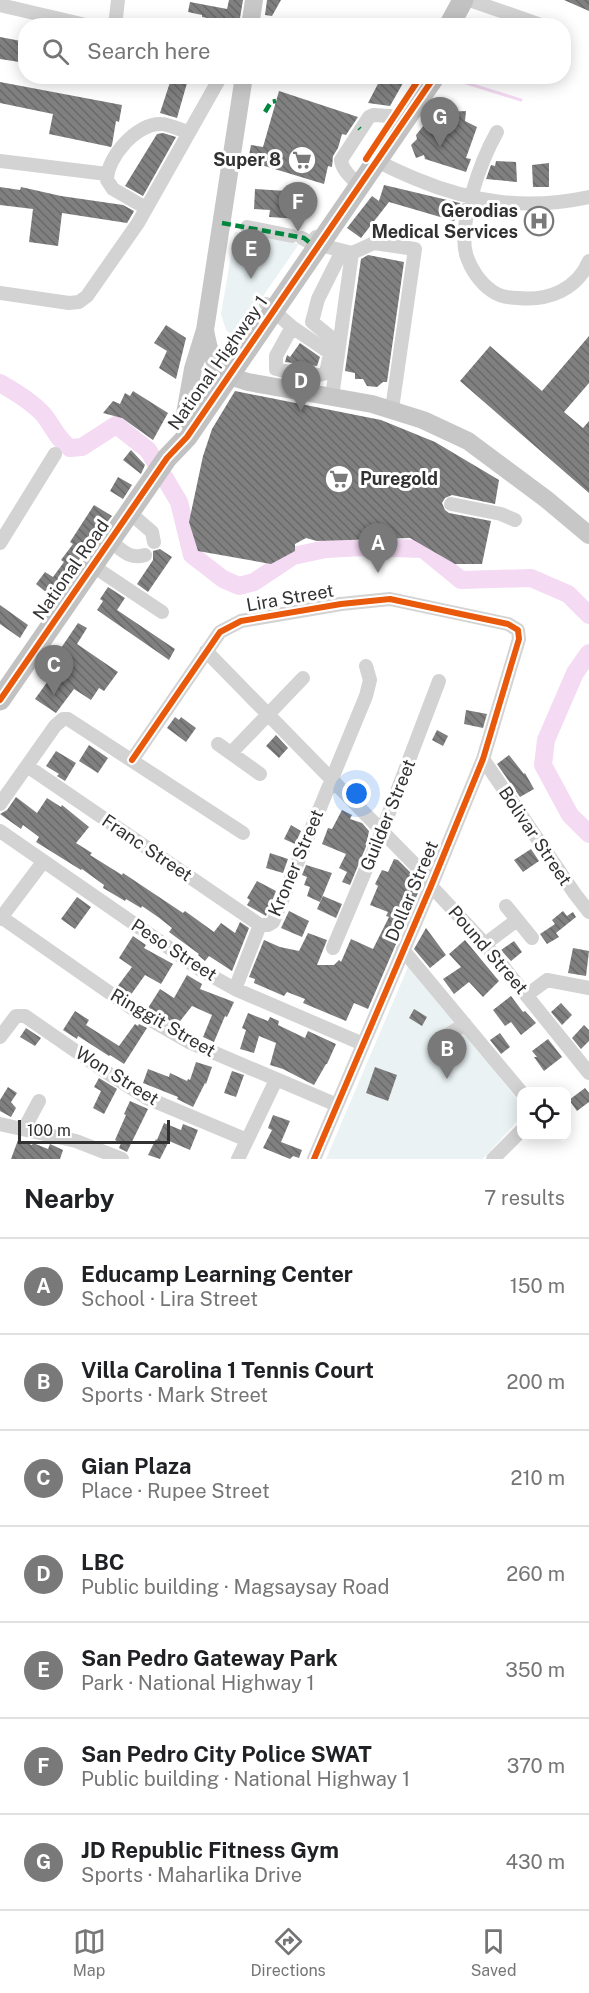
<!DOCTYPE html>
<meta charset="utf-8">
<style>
:root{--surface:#fff;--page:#f2f2f2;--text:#202124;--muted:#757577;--line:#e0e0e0;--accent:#797979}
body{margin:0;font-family:"Public Sans",sans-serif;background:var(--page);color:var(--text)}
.controls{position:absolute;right:18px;bottom:18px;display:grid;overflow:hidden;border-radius:12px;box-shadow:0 3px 15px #0003}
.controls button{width:54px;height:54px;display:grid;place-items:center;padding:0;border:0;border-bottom:2px solid var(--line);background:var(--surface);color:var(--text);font:30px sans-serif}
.scale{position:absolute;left:18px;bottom:15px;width:152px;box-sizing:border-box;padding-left:6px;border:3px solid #313131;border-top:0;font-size:16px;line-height:21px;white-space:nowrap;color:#313131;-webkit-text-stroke:4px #fff;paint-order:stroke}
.you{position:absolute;left:357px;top:794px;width:21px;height:21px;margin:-15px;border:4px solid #fff;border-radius:50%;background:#1a73e8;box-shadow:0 0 0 9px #1a73e833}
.badge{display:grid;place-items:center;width:39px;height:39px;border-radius:50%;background:var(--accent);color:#fff;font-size:20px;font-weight:700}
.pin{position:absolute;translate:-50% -50px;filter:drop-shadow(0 2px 3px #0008)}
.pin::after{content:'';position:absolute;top:32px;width:21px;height:18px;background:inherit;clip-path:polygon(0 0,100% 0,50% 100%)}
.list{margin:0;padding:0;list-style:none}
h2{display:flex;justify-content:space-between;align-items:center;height:78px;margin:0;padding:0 24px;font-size:26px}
h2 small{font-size:20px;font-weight:400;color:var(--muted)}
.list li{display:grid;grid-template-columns:39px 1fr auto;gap:18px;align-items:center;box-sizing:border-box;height:96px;padding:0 24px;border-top:2px solid var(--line)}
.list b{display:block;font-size:22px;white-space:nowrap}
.list p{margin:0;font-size:20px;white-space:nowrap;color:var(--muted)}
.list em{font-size:20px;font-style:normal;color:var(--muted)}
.icon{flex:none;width:33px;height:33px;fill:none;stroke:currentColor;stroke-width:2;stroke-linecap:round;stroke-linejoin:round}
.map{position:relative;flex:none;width:589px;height:1159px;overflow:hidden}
.search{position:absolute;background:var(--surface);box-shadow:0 3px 15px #0003;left:18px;right:18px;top:18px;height:66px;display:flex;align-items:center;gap:15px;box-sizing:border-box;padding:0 21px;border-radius:24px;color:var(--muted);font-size:22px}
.sheet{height:750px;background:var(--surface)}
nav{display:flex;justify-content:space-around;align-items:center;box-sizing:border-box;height:84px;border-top:2px solid var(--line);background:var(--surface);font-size:16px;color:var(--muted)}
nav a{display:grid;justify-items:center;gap:3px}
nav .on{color:var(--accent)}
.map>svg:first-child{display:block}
</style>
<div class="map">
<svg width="589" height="1159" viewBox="0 0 589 1159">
<defs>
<pattern id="building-back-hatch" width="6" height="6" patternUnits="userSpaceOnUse" patternTransform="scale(1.5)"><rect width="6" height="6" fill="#808080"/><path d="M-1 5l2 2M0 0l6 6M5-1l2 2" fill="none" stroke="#696969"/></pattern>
</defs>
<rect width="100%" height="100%" fill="#fff"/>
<!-- park -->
<path fill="#eaf2f3" d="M235,232L299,244L239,331L231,334L226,330L221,314Z
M408,967L413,968L520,1103L521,1117L483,1159H326Z"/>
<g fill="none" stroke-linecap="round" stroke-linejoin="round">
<!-- stream -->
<path stroke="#f4daf3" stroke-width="3" d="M447,77L521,100"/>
<!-- river -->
<path stroke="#f4daf3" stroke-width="18" d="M0,383C15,392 31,401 43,414C53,426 57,439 70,448L82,447L116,425L148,450L179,502L192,555L223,579L239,586L254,582L293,556L326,549L362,547L423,549L461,580L531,578L568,594L589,615
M589,653L575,673L546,740L543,765L570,815L589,834"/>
</g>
<!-- building -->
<path fill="url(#building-back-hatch)" d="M229,0H243L239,24L202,17V15L188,12L190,2L227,9Z
M267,0H281L272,16L265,15Z
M564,0H589V11Z
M0,37L26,42V63L0,59Z
M172,76H189L177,118L160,113Z
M382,76H407L390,106L368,103Z
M0,82L122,105L119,122L116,121L112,145L111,147L49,134L53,114L0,103Z
M279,91L358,117L346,135L342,134L338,148L333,156L332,167L328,166L324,184L248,161L251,145L263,147Z
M466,111L465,121L477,127L466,158L471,159L466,172L425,159L424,155L416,158L411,145L417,139L416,135L433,114L438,121L446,112Z
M163,133L176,137L143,196L125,186L157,134Z
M496,161L516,162L517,182L486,179L491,165L495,166Z
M549,163V187H533L532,165Z
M384,185L460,203L458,215L454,221L389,202L361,238L347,228L372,196L379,201Z
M0,187L20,190L21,187L61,196L123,205L134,211L133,213L127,223L62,213L58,246L29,242L33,209L0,205Z
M255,189L302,192L301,219L269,217L270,210L254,209Z
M368,255L404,262L387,382H383L377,387L367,386L363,379H355V373L345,371L361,259Z
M166,325L186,338L176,379L159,368L167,351L154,343Z
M589,336V383L564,412L583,428L589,421V493L460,381L490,346L542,391Z
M300,343L320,357L317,366L285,362L287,355L290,357Z
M133,391L168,413L153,440L122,418L103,413L113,401L120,404L125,393L130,396Z
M235,391L381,420L435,442L499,480L495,504L452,495L445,498L442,503L445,510L449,513L491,521L482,564H455L410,538L317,541L306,538L295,544V551L271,564L198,551L189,522L203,456L212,429Z
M131,450L145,465L141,474L123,460Z
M118,477L132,485L123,499L110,491Z
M94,505L112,516L104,526L101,524L90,538L79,556L81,557L52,597L36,584L45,572L53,577L64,562L61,560L73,544L70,542Z
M160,549L172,557L148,592L137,584L153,560V551Z
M108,587L125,598L117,610L175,649L169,660L97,610L103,601L100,599Z
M0,605L28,625L20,638L0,624Z
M78,623L87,628L77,644L118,672L104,691L99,688L91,700L74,689L56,713L35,699L53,674L49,672L64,650L61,648Z
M466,710L487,714L483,728L464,724Z
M175,717L179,720L181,717L196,728L186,742L167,728Z
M437,730L448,736L443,746L432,740Z
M276,735L288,748L279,758L266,746Z
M89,745L108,758L98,773L79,761Z
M56,751L76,763L65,781L57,776L59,774L46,766Z
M509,755L524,774L525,773L534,789L520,797L497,764Z
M16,797L37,813L47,798L61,807L62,805L89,827L76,843L92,853L90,855L122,875L123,873L183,913L185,911L214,932L221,923L235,933L240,922L249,928L232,971L209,956L205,961L198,955L199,954L169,932L172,928L158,917L142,906L141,908L126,899L125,901L103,888L104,885L82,869L81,870L36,842L39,837L23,825L21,829L0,814L7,810Z
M342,810L352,815L350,819L362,823L369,831L368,836L370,837L350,885L342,882L347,872L339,868L346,854L322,844L328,828L332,829Z
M291,825L301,831L295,844L284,839Z
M531,849L539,861L523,872L514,860Z
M270,853L288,859L283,873L266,868Z
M394,859L398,860L418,880L421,886L368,1009L354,1003L346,1021L303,1003L305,999L287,992L284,996L254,983L255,979L249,977L264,940L280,947L299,951L308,933L327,940L317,965H334L339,960L341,962L351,939L373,949L389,917L386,916L388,912L370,905L378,886L375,884L382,870L388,872Z
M306,865L332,873L320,902L307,896L310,887L304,885L307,877L302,875Z
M257,881L276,891L266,916L247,905L250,900L247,898Z
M323,896L342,904L336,918L317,909Z
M77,897L91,907L75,929L61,919Z
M289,911L309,921L302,937L281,928Z
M563,911L567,916L573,912L576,917L556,933L559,937L547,944L540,934L555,924L552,920Z
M426,928L446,955L430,968L414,949Z
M133,936L146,945L144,948L173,964L161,984L145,975L130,996L117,987L132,967L119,958Z
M465,940L499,981L483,997L469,982L454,994L443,979L461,967L449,954Z
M514,941L522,952L511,961L501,950Z
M573,948L589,951L586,976L568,973Z
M187,975L202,984L200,989L234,1002L227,1017L225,1016L214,1042L203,1037L212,1015L192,1006L177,1025L148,1008L160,989L174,998Z
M511,996L523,1012L525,1011L536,1023L521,1035L511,1022L505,1026L493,1010Z
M561,1003L572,1015L562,1025L551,1012Z
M414,1009L427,1017L422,1026L409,1018Z
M75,1011L89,1020L86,1025L119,1046L135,1024L138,1026L139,1024L147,1028L124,1064L110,1055L109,1056L78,1036L77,1039L63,1030Z
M248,1013L268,1021L270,1017L279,1021L278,1025L305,1038L308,1031L336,1044L327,1064H326L314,1085L283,1069L270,1065L276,1043L259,1036L254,1053L240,1049L246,1030L242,1028Z
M584,1025L589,1030V1041L581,1049L572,1038Z
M26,1028L41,1038L35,1046L20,1037Z
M500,1033L510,1047L501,1054L490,1040Z
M548,1039L562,1057L544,1071L534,1057H537L532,1051Z
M196,1062L212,1067L206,1084L205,1083L193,1107L177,1099L178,1097L143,1083L148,1069L169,1077L170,1073L187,1081L188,1079L190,1080Z
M375,1067L397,1075L388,1101L366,1093Z
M232,1071L244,1075L236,1097L224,1093Z
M99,1078L117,1089L104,1114L93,1108L101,1091L94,1087Z
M8,1087L17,1093L11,1102L16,1108L11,1117L0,1111V1100Z
M585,1088L589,1093V1102L577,1111L569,1100Z
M130,1101L148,1109L127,1152L119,1148L121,1143L115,1140L126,1115L124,1114Z
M273,1115L290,1121L281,1142L302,1150L299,1158L293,1156L290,1159L263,1148L272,1130L268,1128Z
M164,1123L181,1130L183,1124L198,1130L190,1150L169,1141L160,1159L148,1155L156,1139L157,1140Z
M18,1140L32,1145L33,1143L48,1149L50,1144L63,1150L60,1159H11Z"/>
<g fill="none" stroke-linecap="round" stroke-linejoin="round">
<!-- minor -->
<path stroke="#d3d3d3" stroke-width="14" d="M469,0L544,26
M0,5L90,26
M115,26L118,0
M497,132C481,160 458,223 466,254C470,268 480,283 492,291C500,297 508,298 518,298C548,301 577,290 589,261
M370,156C384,166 400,172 416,179C473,203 528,210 589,197
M0,161L107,174
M360,185C352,179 342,170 341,160L369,117L373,115L390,116L403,125
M146,208L113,189L107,180C107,157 137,123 161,124C169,124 180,130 189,132
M247,227L292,236
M316,237L328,247L352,253L332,397
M302,238L309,242
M352,253L374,243L415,249L392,409
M0,293L69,303L79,302L87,296L138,223L221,76
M266,304L292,327L330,353L326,373C313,379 290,372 276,369V356L292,327
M339,344L312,322L318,299L342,251
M451,504L501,514L515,520
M130,513L152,532L154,542
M110,541C122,550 130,560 145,555
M0,543L55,454
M93,566L162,612
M206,651L425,875L431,886L485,944L589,1073
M218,744L260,774
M231,753L303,678
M483,759L575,894L589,912
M132,760L220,632L241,621L341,604L390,599L508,624L518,630L519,639L483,759L431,886L314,1159
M27,766L260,925H268L273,922L366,696L370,680L366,666
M0,804L55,726L63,719H68L243,833
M0,831L201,970L235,989L363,1044
M506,906L532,938
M1,917L140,1014L189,1042L337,1105
M0,919L43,862
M485,944L517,920
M333,948L382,831L439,681
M403,950L522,1093
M235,989L260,925
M527,995L547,980L589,988
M0,1037L16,1016H25L103,1070L147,1098L247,1140
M438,1041L465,1024
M0,1124L76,1141L122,1159
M24,1129L39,1101
M238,1159L276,1080
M493,1159L522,1130"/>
<!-- major -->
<path stroke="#c7c7c7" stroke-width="18" d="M250,26L254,0
M205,330C208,347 212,367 230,376C235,378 242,380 248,382L372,404L423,420L468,441L546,499L589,535
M183,425L193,369L205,330L244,76"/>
<!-- highway -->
<path stroke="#c2c2c2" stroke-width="21" d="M449,26L463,0
M0,700L167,458L187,437L435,76"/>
<!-- quiet -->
<path stroke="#00873e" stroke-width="4.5" stroke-dasharray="9 4.5" stroke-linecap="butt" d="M265,112L271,102L276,101
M359,128L360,129
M222,223L304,238L309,242"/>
<!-- cycleway casing -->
<g stroke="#fff" stroke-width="10">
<path id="cycleway" d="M366,159L421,76
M0,700L167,458L187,437L435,76
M132,760L220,632L241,621L341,604L390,599L508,624L518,630L519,639L483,759L431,886L314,1159"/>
</g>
<!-- cycleway -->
<use href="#cycleway" stroke="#e8590c" stroke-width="6"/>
</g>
<!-- icons -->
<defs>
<g id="supermarket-ring" transform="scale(1.5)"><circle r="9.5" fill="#fff" stroke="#797979" stroke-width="1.5"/><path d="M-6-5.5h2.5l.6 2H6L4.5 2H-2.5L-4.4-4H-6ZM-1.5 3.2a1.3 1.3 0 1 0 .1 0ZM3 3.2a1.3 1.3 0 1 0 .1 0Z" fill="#797979"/></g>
<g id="hospital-ring" transform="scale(1.5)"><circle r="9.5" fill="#fff" stroke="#797979" stroke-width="1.5"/><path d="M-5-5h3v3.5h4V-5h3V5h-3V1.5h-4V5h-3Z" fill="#797979"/></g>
</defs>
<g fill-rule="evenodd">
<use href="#supermarket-ring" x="302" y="160"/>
<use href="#hospital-ring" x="539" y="221"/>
<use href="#supermarket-ring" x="339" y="479"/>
</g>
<g text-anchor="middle" stroke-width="6" stroke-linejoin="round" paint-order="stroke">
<!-- poi labels -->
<g font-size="18" font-weight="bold" fill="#313131" stroke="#fff" text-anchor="end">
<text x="281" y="166">Super 8</text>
<text x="518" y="217">Gerodias<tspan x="518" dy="21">Medical Services</tspan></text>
<text x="360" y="485" text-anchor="start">Puregold</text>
</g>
<!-- street labels -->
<g font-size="18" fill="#313131" stroke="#fff">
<text transform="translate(218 363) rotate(-55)" y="6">National Highway 1</text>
<text transform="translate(71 570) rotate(-55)" y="6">National Road</text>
<text transform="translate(290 598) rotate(-10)" y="6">Lira Street</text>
<text transform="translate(388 815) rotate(-68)" y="6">Guilder Street</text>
<text transform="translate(535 836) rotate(56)" y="6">Bolivar Street</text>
<text transform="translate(147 848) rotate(34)" y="6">Franc Street</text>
<text transform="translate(296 863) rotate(-67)" y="6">Kroner Street</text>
<text transform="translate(412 891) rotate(-67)" y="6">Dollar Street</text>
<text transform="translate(174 950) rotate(33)" y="6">Peso Street</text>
<text transform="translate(488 950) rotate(49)" y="6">Pound Street</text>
<text transform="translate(163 1023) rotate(30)" y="6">Ringgit Street</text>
<text transform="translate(117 1076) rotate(32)" y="6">Won Street</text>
</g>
</g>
</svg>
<div class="controls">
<button><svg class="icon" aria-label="locate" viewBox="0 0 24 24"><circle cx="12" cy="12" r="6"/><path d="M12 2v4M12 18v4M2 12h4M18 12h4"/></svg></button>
</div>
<div class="scale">100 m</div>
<div class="you"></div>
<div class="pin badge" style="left:378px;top:573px">A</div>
<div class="pin badge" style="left:447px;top:1079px">B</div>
<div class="pin badge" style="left:54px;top:695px">C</div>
<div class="pin badge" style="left:301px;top:411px">D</div>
<div class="pin badge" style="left:251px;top:279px">E</div>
<div class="pin badge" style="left:298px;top:232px">F</div>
<div class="pin badge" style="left:440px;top:147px">G</div>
<div class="search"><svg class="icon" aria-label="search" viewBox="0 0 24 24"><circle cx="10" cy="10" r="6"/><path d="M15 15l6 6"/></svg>Search here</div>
</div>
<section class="sheet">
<h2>Nearby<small>7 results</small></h2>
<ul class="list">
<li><span class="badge">A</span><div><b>Educamp Learning Center</b><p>School · Lira Street</p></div><em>150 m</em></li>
<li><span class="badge">B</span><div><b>Villa Carolina 1 Tennis Court</b><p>Sports · Mark Street</p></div><em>200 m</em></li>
<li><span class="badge">C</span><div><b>Gian Plaza</b><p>Place · Rupee Street</p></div><em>210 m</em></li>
<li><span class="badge">D</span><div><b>LBC</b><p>Public building · Magsaysay Road</p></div><em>260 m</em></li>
<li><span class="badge">E</span><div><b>San Pedro Gateway Park</b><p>Park · National Highway 1</p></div><em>350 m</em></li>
<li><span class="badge">F</span><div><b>San Pedro City Police SWAT</b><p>Public building · National Highway 1</p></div><em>370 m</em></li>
<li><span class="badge">G</span><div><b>JD Republic Fitness Gym</b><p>Sports · Maharlika Drive</p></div><em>430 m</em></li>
</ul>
</section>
<nav>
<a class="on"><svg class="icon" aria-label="map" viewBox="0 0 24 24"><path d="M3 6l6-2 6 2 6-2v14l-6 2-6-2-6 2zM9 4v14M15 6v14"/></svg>Map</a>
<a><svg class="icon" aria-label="directions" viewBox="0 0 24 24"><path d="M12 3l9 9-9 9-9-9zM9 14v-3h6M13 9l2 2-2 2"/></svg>Directions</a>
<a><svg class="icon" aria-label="saved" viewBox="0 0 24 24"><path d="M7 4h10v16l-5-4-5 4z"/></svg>Saved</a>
</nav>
